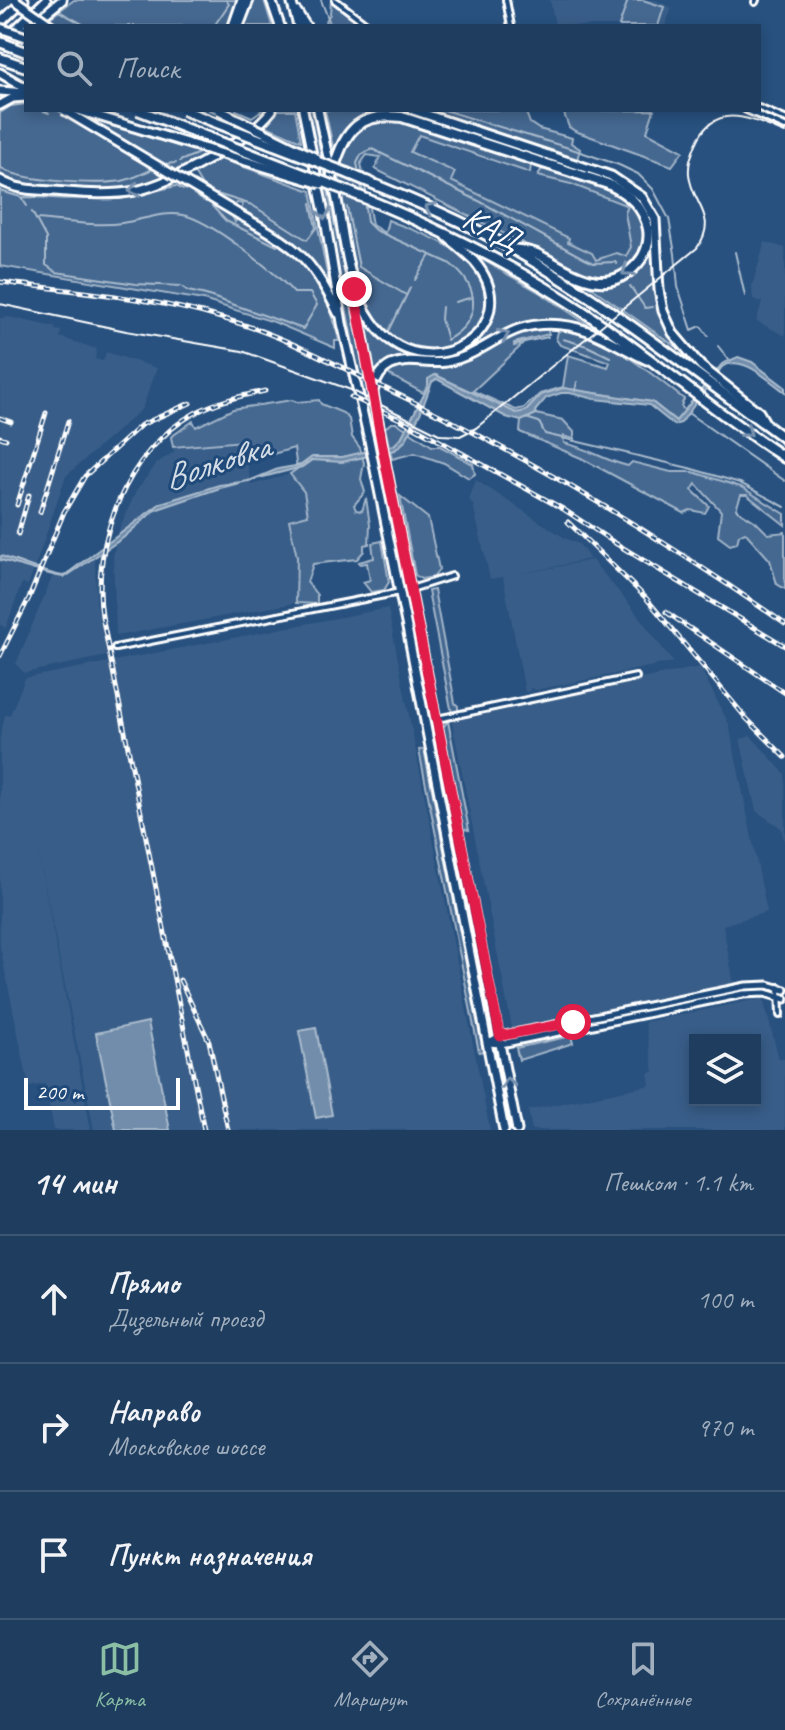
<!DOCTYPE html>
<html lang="ru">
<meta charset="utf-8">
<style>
:root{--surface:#1e3d5f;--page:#264465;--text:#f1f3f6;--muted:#a1aebd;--line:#3c5674;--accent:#8abfa5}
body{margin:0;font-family:Caveat,sans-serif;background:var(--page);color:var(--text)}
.controls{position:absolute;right:24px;bottom:24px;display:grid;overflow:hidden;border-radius:0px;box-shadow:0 4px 12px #0003}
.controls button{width:72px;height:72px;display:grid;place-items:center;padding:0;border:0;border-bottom:2px solid var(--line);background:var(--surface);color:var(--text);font:40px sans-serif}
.scale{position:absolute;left:24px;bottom:20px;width:156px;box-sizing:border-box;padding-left:8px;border:4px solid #fff;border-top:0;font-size:22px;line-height:28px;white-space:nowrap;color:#fff;-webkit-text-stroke:6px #1f4a7a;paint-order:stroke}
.stop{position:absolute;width:24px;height:24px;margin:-18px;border:6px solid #e11d48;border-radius:50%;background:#fff}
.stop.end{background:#e11d48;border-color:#fff;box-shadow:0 2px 8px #0008}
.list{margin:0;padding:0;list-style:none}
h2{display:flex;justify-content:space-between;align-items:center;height:104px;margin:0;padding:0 32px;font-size:34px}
h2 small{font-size:26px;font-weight:400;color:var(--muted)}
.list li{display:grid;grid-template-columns:52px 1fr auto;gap:24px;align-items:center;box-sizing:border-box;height:128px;padding:0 32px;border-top:2px solid var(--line)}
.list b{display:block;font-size:30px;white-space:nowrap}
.list p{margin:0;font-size:26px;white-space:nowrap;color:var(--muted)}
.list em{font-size:26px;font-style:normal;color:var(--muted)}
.icon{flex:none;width:44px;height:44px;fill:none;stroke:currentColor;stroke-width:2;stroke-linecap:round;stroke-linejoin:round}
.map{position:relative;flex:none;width:785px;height:1130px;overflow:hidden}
.search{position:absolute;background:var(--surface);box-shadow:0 4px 12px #0003;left:24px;right:24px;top:24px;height:88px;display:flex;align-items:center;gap:20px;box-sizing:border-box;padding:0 28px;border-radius:0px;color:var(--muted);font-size:30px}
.sheet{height:488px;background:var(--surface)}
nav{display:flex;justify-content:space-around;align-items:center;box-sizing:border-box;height:112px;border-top:2px solid var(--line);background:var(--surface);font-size:22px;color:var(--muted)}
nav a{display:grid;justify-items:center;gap:4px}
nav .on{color:var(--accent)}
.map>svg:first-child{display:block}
</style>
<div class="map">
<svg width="785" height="1130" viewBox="0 0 785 1130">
<rect width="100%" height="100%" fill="#28517f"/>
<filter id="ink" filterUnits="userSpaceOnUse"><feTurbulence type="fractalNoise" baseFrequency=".0125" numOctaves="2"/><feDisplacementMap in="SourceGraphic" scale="16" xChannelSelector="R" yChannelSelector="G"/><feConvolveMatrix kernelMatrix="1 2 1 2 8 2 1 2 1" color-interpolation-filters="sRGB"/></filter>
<g filter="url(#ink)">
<!-- built -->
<path fill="#375d88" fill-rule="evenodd" d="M550,0H656L672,8L665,26H555Z
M418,135L492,162L571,184L628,206L625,213L631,247L626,257L616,253L596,260L592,253L567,242L568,238L451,181L455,173L410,152Z
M765,242L785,248V336L756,321L762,302L753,299L752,286Z
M9,317L55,327V330L61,331L60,337L97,349L95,359L103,361L106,352L157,368L142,409L66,476L33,573L28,585L22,583L6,628L0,625V318Z
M244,441L251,485L290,474L304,492L308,515L289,521L297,557L296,603L116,636L113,556L120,527L136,491L157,463L174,452L173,447Z
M476,480L565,538L579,544L590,559L520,574L592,560L631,606L673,662L536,690L530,688V691L525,692L503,577L490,579L473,505L469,499Z
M90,559L95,560L96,601L107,656L24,673L16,664L52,577L76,570Z
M388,608L490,1130H94L38,852L91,1130H54L45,1084L29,1087L0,947V738L5,715H10L25,678Z
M700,667L729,724L767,912L723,925L734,984L512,1028L451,717Z
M751,736L785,774V844L781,828L756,811L740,739Z
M763,998L779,1059H785V1130H532L528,1110L650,1085L648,1073L654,1072L645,1022ZM695,1040H755V1100H695Z"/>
<!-- green -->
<path fill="#446890" stroke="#a2b4c8" stroke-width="2" d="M74,0H239L228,26H39Z
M254,0H264L272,26H244Z
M331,0L365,26H323L330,14Z
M628,0H643L664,7L658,26H619Z
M20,100H26V110H57L166,177L147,185L112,191L17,186L0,178V108Z
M277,110H295L301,141L264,125Z
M308,110H312L370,402L365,400L361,385Z
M325,110H396L400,112C368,109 345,119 334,151Z
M424,110H525L530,123L539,129L572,138L571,143L580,149L577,160Z
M654,110L647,132L683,151L672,166L575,131L569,127L563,111Z
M79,113L209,155L175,172Z
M395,120L527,162L531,165L530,173L419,135L410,152L455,172L451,181L569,238L568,242L592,253L596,260L616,253L626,256L631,247L625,213L628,206L571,184L538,176L541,170L546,169C584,181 668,194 639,254C631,272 611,278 593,278L375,169L380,157L367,155L361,163L372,225L385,233L388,220C414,231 449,241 469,262C490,285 492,317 468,337C464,340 458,347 454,349C438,355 415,349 401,342C391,336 379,328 372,318C358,298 332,174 341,151C352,127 370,121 395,120Z
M216,157L311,191L330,289L321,272L292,242L241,211L243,204L237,203L233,207L205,191L193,171Z
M174,182L231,214L235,222L238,218C297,253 324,270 339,341H335V348L274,322L203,300L0,266V185C46,207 128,200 174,182Z
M654,243L660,303L683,352L585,283C620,282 640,282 654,243Z
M476,256L542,294L593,328C537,318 518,321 469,350C486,332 500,303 488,278C484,270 477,263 476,256Z
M366,325L387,345L419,361H389L374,372Z
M536,328H547L549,334L514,343V346L523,344L473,391L516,410L524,408L540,394L563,387L568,355L608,367L610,362L560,345L556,339L559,328C608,335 646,370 684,399L681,406L685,411L676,421L652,402L563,388L541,395L526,411L516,413L436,375L423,393L386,373C404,359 432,371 454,364C483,354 503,335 536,328Z
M292,400L297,402L319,400L321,404L343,413L349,419L352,437L360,448L364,463L361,479L365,492L354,505L356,510L362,511L366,498L370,525L369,544L364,545V551L357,559L313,564L307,582L317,595V604L296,603L297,557L289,520L308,515L304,492L290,474L297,469L294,448L248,461L244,441L173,447L171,437L193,421L196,427L233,409Z
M366,405L371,407L404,575L401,576Z
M536,414L563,420L574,432V439L563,436L564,443C588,448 605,461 628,466L632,462L671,472H693L741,487L785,514V525L747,495H741L736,509L756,522L768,534L785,532V589L777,584L770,560L745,532L739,535L737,543L730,545L718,536L721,511L696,484L692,490L709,506L705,513L690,510L684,513L581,458L520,432L521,421Z
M391,423H397L432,446H440L473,464L475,474L469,478L444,463L415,453L392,459L385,428Z
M400,496L428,518L439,569L434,577L421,579L415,575Z
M382,541L389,582L384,590L371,592L363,582L370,580L367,563L360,564L359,562L374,558L372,543Z
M434,590L455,703L458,706V713L452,714L428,591Z
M410,606L493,1031L492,1032L407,607Z
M448,721L469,830L463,829L443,727Z
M424,749L483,1051L479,1052L419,750Z
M571,1036L573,1043L519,1060L516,1048Z"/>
<!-- water -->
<path fill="#718dab" stroke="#aabbcd" stroke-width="2" d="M738,357L752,362L785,387V392C769,381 742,353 722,367L681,423L674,425L649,405L595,399L570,393H561L546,398L535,411L536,414L521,421L506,417L437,379L432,382L420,414L405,441L395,450L342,462L312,460L302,467L220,488L155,510L123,538L65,577C55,578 14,563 0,560L1,556C14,560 55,577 64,576L161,503L219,485L249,481L278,469L301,465L312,457H342L394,445L401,438L428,387V379L435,375L516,413L526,411L541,395L563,388L652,402L676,421L722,364Z
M148,1022L170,1130H116L96,1033Z
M316,1028L332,1115L316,1118L299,1031Z"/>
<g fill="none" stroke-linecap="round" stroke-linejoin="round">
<!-- stream -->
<path stroke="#aabbcd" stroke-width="2" d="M321,0L331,26
M55,9L86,26
M214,26L229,4L226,0
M41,110L49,113
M209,110L218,113
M236,110L252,117L262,110
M444,110L569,148L619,165L638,174L653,189L669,219L675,254L678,287L692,330L701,326L708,336
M0,113L11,106L26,104
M180,161L199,153
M163,164L176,163
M0,167C19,182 97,185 122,181C135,178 146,172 157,167
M359,174L357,163L361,155L372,149L481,202L585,259L594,263L615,262L617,264
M360,180L363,194
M0,191L21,197L27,206
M217,194L252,205L307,240L316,228L311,203
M21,197L120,199L176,186L183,190
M197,197L206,202
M364,200L367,222L375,230L449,263C481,287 482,320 447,340L441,319L442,307
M212,206L226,221L277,246
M347,207L359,267L406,295
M32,212L46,238V265L56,272L136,284L181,286L188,291L206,295L303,329L317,305L310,293H294C275,272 210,220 183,215C162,211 143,220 122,223C95,227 64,221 36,219
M735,252L745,296
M415,280L430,255
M630,286L645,308L652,307
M455,302L473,297
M389,331L410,288
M563,339L587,346L610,357
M515,344L548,337
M718,346L729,360
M575,391L577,382
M688,413L785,481
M526,418L539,422L545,434L689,468L740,483L785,507"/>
<!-- minor casing -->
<g stroke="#fff" stroke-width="10">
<path id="minor" d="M335,0L369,26
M506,0L511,26
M755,2L756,0
M759,108L785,119
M746,110L785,127
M411,589L452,576
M115,648L400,592
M437,719L636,677
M779,987L780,1015"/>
</g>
<!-- tertiary casing -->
<g stroke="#fff" stroke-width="11">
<path id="tertiary" d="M487,1043L500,1036L746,986L768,985L785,990
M488,1043L501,1044L743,994L765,993L785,999"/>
</g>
<!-- primary casing -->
<g stroke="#fff" stroke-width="13">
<path id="primary" d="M0,23L24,0
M30,26L62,0
M233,26L242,0
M239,26L249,0
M0,44L46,0
M6,45L26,29
M0,73L26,88
M0,91L26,93
M303,110L324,213L342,323L369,440L408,633L504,1130
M240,215C295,246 310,255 338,313
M355,291L386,466L517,1130
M374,389C376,379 381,370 391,365C408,357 428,365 446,362C490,354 506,318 562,325C593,328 619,347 647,360"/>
</g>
<!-- trunk casing -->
<g stroke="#fff" stroke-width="13">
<path id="trunk" d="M271,0L280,26
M291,0L298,26
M297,12L306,26
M0,105L13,98L26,97
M318,110C324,140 331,170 337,200C345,241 347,286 372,321C424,396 532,328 474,261C466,253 456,245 447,237
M413,110L611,176L642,197L655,219L659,290L663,311L673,333L701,366L759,412L766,424
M0,180C16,190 35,190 54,191C81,193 108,196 135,191C173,183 248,141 272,110"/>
</g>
<!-- motorway casing -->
<g stroke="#fff" stroke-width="14">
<path id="motorway" d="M0,58L26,67
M347,173C403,196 460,219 514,250C610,305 696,374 785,439
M332,175C343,134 355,112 402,117L608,184C628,194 644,206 648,229C650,241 646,254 638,263C605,301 569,270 537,254C529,251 520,250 512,249
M342,189C428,223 510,262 587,314C655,360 717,414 785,458"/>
</g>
<!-- minor -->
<use href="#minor" stroke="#1f4a7a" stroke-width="4"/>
<!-- tertiary -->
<use href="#tertiary" stroke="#1f4a7a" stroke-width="5"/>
<!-- primary -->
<use href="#primary" stroke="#1f4a7a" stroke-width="7"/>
<!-- trunk -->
<use href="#trunk" stroke="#1f4a7a" stroke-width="7"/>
<!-- motorway -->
<use href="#motorway" stroke="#1f4a7a" stroke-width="8"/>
<!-- tram -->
<path stroke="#fff" stroke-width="2" d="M0,304L126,331L242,351L351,390L441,435L460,436L476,428L697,248C720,216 691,204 689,174C688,163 692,154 696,144C715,99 753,120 785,133"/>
<!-- rail casing -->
<g stroke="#fff" stroke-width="5">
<path id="rail" d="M0,282C74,291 150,297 221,318C274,332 323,358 372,382C517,450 654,532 785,624
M351,397L400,419L563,509L615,543L785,646
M0,418L11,422
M0,437L6,439
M17,505L46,413
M40,512L68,421
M568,522L646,598L746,718L785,757
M18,534L29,495
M666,612L785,693
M0,656L29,598L64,512L85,476L141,425L190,403
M180,980L209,1041L228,1130
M204,1130L102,616C91,542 127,450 195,413C217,401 241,396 265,391"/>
</g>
<!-- rail -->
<use href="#rail" stroke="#1f4a7a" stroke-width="2" stroke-dasharray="6" stroke-linecap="butt"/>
<!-- primary-bridge casing -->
<g stroke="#fff" stroke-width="13" stroke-linecap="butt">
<path id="primary-bridge" d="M15,0L52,26
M0,28L26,37
M64,110L240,215
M219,110L316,158"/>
</g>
<!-- trunk-bridge casing -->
<g stroke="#fff" stroke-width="13" stroke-linecap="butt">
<path id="trunk-bridge" d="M78,110L321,184"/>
</g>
<!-- motorway-bridge casing -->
<g stroke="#fff" stroke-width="14" stroke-linecap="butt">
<path id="motorway-bridge" d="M0,42L26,52
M138,110L342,189
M183,110L347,173"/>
</g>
<!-- primary-bridge -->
<use href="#primary-bridge" stroke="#1f4a7a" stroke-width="7"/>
<!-- trunk-bridge -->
<use href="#trunk-bridge" stroke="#1f4a7a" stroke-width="7"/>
<!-- motorway-bridge -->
<use href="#motorway-bridge" stroke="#1f4a7a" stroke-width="8"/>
</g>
<!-- one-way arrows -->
<defs><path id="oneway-chevron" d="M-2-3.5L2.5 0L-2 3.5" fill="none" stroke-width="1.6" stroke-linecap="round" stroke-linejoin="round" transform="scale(2)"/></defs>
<g stroke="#7992af">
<use href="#oneway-chevron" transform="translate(134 190) rotate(169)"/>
<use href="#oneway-chevron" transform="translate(430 208) rotate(-156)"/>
<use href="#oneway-chevron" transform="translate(324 214) rotate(80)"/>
<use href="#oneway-chevron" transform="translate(627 271) rotate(145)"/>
<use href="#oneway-chevron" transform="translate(504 335) rotate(-25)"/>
<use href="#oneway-chevron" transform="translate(747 432) rotate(36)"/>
<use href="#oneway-chevron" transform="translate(508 1083) rotate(-100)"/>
</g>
</g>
<g fill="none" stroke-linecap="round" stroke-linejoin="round" filter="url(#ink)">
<!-- route -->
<path stroke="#e11d48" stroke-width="10" d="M354,289L386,466L500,1036L573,1022"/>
</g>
<g text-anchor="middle" stroke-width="6" stroke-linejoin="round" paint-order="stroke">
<!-- street labels -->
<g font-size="34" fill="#fff" stroke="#1f4a7a">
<text transform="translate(492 228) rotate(28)" y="12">КАД</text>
</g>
<!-- water labels -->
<g font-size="36" font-style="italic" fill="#d4dde6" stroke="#1f4a7a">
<text transform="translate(216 461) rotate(-18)" y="13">Волковка</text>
</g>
</g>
</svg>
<div class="controls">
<button><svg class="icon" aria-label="layers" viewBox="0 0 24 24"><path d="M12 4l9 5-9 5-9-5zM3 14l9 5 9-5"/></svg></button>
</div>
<div class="scale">200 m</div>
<div class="stop" style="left:573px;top:1022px"></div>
<div class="stop end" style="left:354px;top:289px"></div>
<div class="search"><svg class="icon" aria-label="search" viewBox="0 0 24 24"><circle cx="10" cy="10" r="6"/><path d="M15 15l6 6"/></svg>Поиск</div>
</div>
<section class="sheet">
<h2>14 мин<small>Пешком · 1.1 km</small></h2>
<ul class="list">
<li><svg class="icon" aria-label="ahead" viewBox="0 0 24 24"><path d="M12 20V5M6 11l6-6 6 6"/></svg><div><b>Прямо</b><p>Дизельный проезд</p></div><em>100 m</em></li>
<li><svg class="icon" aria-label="right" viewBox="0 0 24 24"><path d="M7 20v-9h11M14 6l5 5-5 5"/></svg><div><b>Направо</b><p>Московское шоссе</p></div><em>970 m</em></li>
<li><svg class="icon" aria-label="arrive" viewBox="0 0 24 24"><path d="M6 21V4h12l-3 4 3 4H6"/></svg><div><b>Пункт назначения</b></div></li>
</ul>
</section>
<nav>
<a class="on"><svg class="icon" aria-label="map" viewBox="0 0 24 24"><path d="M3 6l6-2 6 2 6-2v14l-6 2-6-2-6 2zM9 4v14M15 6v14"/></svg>Карта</a>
<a><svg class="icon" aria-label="directions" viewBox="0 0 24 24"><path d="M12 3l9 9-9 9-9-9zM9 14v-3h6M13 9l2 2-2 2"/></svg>Маршрут</a>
<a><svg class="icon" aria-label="saved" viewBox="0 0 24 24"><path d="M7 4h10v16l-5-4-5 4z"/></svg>Сохранённые</a>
</nav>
